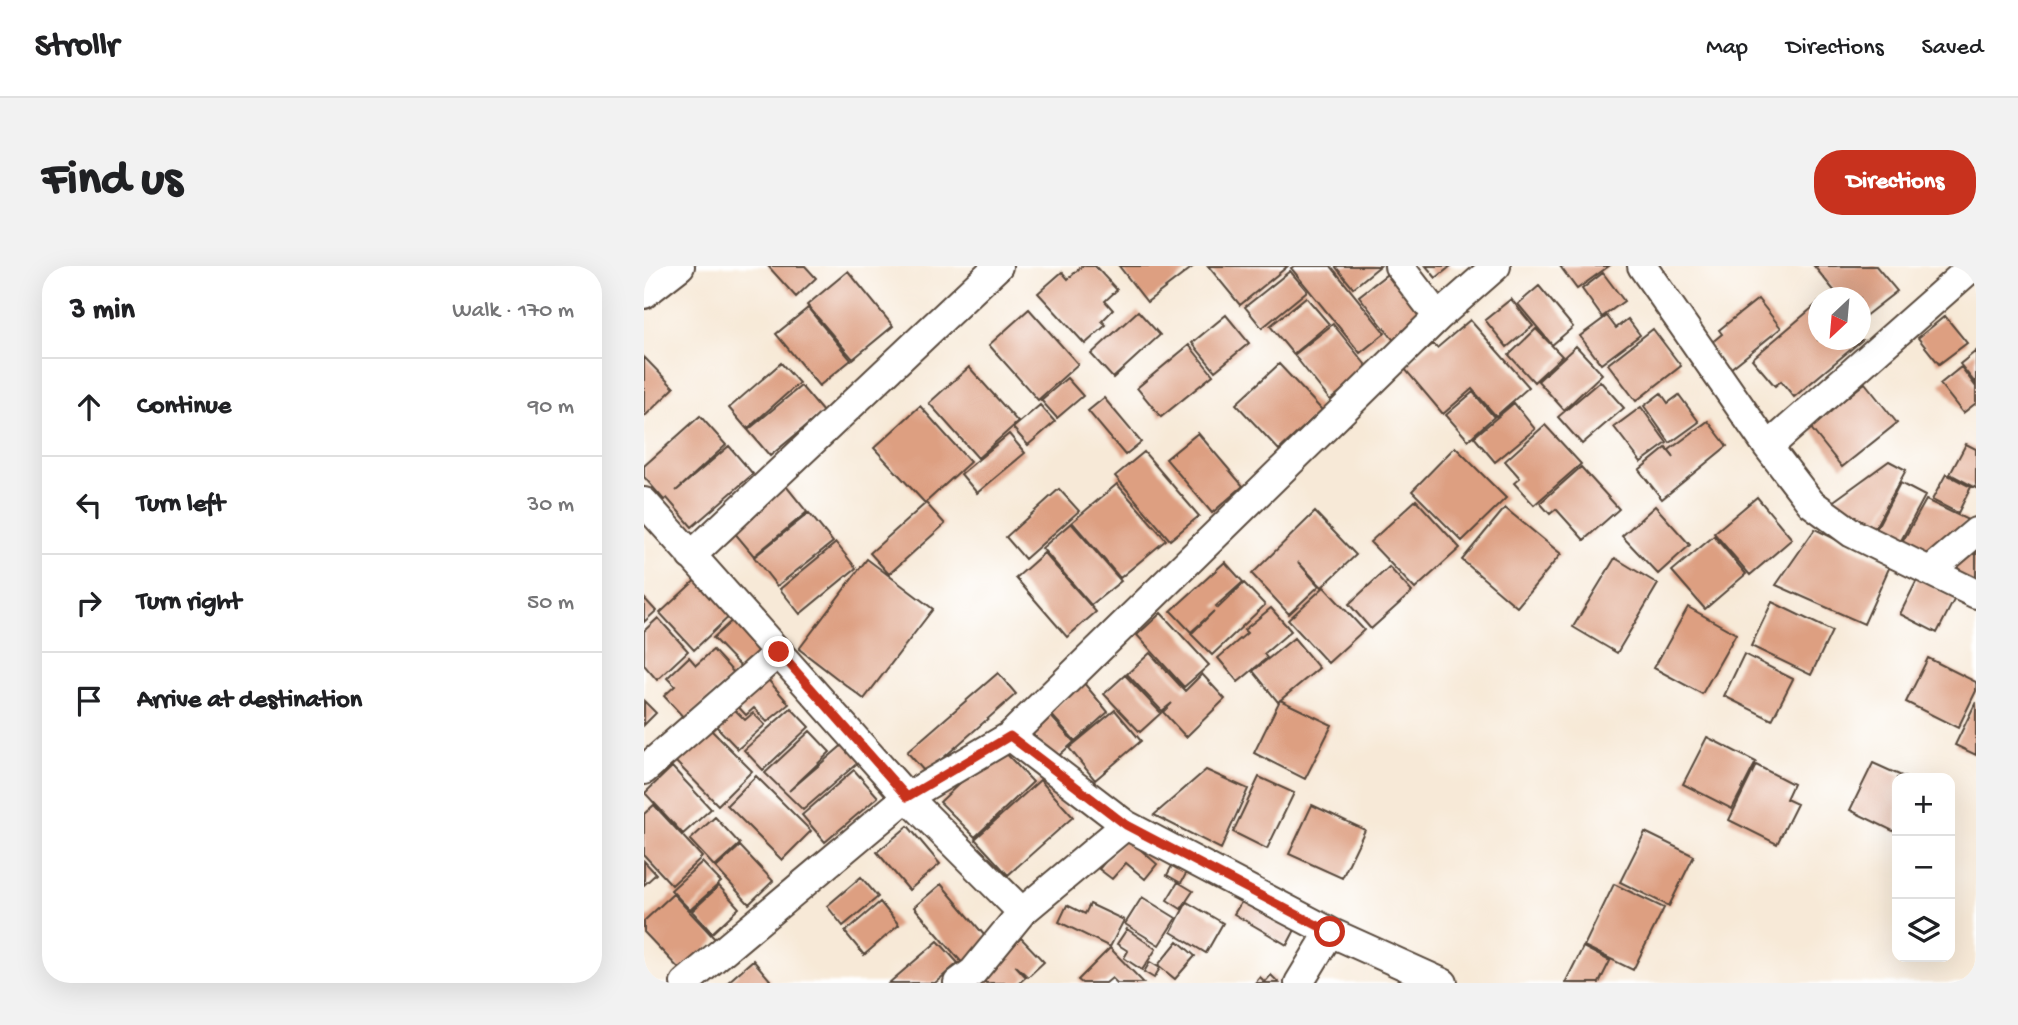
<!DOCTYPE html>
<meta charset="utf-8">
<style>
:root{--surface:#fff;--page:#f2f2f2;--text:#202124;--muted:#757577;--line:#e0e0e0;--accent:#c8321e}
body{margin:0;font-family:"Gochi Hand",sans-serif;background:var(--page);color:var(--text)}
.controls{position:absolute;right:21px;bottom:21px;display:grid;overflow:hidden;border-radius:14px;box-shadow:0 7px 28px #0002}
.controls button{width:63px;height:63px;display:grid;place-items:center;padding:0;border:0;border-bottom:2px solid var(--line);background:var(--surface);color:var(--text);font:35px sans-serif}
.compass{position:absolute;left:1164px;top:21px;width:63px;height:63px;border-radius:50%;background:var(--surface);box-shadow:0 7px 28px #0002;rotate:206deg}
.stop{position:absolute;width:21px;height:21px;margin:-16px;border:5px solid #c8321e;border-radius:50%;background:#fff}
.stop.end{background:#c8321e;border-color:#fff;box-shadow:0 2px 7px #0008}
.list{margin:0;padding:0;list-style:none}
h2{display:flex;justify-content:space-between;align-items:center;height:91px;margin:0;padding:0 28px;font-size:30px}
h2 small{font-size:23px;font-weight:400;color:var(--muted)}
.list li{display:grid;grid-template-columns:46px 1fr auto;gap:21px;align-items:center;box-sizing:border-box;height:98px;padding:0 28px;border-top:2px solid var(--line)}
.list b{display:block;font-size:26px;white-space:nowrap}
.list em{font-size:23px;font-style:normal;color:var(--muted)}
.icon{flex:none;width:38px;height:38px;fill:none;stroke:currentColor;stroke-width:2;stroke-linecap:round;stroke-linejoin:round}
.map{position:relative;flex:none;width:1332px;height:717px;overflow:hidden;border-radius:28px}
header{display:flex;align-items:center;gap:42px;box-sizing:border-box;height:98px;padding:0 35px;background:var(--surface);border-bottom:2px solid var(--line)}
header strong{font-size:33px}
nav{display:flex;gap:38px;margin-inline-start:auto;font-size:24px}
.intro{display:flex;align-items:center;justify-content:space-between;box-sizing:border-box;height:168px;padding:0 42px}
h1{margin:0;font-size:49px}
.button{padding:18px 32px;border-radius:28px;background:var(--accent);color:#fff;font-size:24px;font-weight:700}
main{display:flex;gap:42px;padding:0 42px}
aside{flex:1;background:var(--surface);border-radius:28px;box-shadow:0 7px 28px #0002}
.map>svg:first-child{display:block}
</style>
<header>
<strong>Strollr</strong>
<nav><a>Map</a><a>Directions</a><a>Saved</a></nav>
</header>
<div class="intro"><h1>Find us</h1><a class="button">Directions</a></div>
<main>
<aside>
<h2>3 min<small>Walk · 170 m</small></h2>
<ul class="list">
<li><svg class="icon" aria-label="ahead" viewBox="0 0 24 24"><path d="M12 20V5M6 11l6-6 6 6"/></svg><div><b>Continue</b></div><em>90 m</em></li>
<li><svg class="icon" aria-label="left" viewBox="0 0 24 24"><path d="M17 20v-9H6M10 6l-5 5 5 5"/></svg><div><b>Turn left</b></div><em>30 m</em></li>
<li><svg class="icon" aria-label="right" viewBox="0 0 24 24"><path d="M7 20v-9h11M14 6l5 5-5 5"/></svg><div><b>Turn right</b></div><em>50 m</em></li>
<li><svg class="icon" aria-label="arrive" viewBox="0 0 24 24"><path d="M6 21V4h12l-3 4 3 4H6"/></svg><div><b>Arrive at destination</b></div></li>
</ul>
</aside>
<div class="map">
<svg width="1332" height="717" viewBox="0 0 1332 717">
<rect width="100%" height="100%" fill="#fff"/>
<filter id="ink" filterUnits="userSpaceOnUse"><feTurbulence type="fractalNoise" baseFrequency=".0143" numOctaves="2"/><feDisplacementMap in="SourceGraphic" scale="14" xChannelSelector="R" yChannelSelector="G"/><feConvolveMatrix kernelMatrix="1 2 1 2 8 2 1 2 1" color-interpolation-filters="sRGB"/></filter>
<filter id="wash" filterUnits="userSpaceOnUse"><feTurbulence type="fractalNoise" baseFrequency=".00686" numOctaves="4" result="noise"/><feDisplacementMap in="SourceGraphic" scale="28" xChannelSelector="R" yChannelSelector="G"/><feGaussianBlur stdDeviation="1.57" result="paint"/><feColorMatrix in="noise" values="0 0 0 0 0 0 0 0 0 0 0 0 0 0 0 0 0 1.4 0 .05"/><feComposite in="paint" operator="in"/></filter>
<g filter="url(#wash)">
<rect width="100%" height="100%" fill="#f7e9d7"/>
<g id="blocks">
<!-- building -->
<path fill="#dd9f81" d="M124,0H161L172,12L152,31Z
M438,0H451L473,24L461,35L469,44L458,55L462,59L441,78L394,27L418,6L424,13Z
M475,0H550L503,36Z
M564,0H644L596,39Z
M650,0H687L741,67L716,87L647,2Z
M691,0H736L709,22Z
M782,0H807L792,12Z
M916,0H965L933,23Z
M1170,0H1232L1253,25L1216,54V32H1196Z
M751,2L786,46L755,81L715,30Z
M204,5L249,60L209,93L163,39Z
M646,5L663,25L618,62L601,41Z
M959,7L980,35L958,51L938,23Z
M895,20L929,61L908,79L874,38Z
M662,31L685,58L649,88L626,60Z
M867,33L889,60L863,81L841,54Z
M1114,33L1137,62L1086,103L1066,78L1078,68L1075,64Z
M1174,37V74H1218L1150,131L1137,115L1131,120L1108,93Z
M164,42L207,94L175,120L132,68Z
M385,43L434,98L394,134L345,79Z
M494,45L516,69L469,112L447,88Z
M582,49L605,77L571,105L548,77Z
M963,50L972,62L984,53L996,69L957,98L936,70Z
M1301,50L1323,77L1295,98L1274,72Z
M826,54L885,121L852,150L828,123L799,148L760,102L789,78L793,82Z
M689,58L725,103L686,134L650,89Z
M892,63L918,90L890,116L865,89Z
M1009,63L1037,100L992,135L964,98Z
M545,79L569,109L517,151L493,122Z
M932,80L958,108L920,144L894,115Z
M1332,85V118L1316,98Z
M0,91L30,122L0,151Z
M137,97L155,117L103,163L85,142Z
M635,98L678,144L635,184L592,138Z
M325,101L374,156L334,192L285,137Z
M1317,101L1332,121V137L1319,147L1296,118Z
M423,112L439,130L413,152L397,134Z
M956,115L980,142L938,178L914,151Z
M1221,117L1253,157L1198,201L1166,161Z
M157,120L179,146L126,190L104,164Z
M829,126L850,151L824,174L802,149Z
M1017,127L1024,137L1035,129L1055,156L1026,177L1000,140Z
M460,132L497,176L481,189L444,145Z
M870,137L891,163L851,196L830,171Z
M396,139L411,156L384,179L369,162Z
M276,140L326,196L281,237L230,182Z
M997,141L1023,177L997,196L970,161Z
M56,150L82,179L32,225L85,180L109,208L48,261L23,232L20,234L0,211V200Z
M1064,155L1083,180L1018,233L995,204L1022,182L1030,192L1025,184Z
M901,159L937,198L890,239L870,217L876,212L861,195Z
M554,167L599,220L568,247L522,193Z
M365,168L381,187L333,227L317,208Z
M1322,178L1332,183V222L1306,208Z
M811,181L862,232L818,275L768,225Z
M500,186L555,250L526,274L471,210Z
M1245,195L1262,204L1228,267L1180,242Z
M937,201L975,243L940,274L912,243L906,248L896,237Z
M1302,208L1327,221L1314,247L1288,234Z
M138,215L163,246L110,290L84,259Z
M1256,217L1281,230L1253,282L1229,269Z
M473,218L522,274L476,312L428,256Z
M415,223L435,245L381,293L362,271Z
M1113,231L1148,273L1106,309L1070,267Z
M772,234L816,282L771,323L726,276Z
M1282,234L1324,254L1280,294L1255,282Z
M282,237L301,258L245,308L226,287Z
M1011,240L1046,279L1014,308L978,270Z
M861,242L917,288L873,341L818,294Z
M671,246L712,289L678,321L654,296L675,320L645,348L608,308Z
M165,247L189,276L133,320L110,291Z
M427,257L477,315L447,339L398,282Z
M1171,263L1246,300L1220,358L1132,319Z
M1070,270L1102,308L1061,343L1028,305Z
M1332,272V319L1297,303Z
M192,277L212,302L156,348L136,323Z
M400,287L452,346L423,371L372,312Z
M971,292L1014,318L973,387L929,361Z
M223,293L289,343L220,433L155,383Z
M581,296L599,316L572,340L574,342L600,317L621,339L568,389L547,368L570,345L547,366L527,345Z
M745,301L768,326L727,363L705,338Z
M59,307L93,343L50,384L16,347Z
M1274,312L1311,332L1293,367L1256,348Z
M680,321L720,364L684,397L644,354Z
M0,332L12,345L0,356Z
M1128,336L1188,365L1167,409L1107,380Z
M1044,341L1092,368L1058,428L1010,402Z
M627,342L647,365L620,388L623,392L594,416L574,392L603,367L600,364Z
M517,347L565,399L540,421L493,369Z
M93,350L122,381L99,403L69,372Z
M14,352L44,385L13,414L0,399V365Z
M650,372L675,402L634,436L609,405Z
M69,384L91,408L42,454L20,430L31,420L23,412L45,391L52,399Z
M506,387L541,425L558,408L581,433L542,471L519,446L528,437L518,445L483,408Z
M1100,388L1149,413L1128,454L1080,430Z
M1284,392L1332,416V425L1314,462L1262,436Z
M354,407L372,428L282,507L263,486Z
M120,409L145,438L123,456L110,442L102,449L89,435Z
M481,409L517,447L496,466L460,428Z
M439,416L464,446L431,475L405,446Z
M636,434L688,459L661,513L610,487Z
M0,435L12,447L0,459Z
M1332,436V489L1311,479Z
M89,442L101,454L109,447L121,459L94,483L71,459Z
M147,442L165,461L119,504L100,484Z
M471,444L497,475L451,514L425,482Z
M404,447L430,476L410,494L384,464Z
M65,462L108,505L74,539L31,495Z
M166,465L186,486L145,525L202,476L217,494L159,544L121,507Z
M1063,471L1112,496L1088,543L1039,518Z
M355,480L389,516L331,571L296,536Z
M1229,497L1262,512H1253V567L1206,544Z
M1112,499L1149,518L1142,533L1153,538L1133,578L1085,554Z
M28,501L67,543L39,568L1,527Z
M210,504L234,531L181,576L158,549Z
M562,504L604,523L577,583L510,549Z
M112,510L167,565L138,594L83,539Z
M615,511L650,527L623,583L589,566Z
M396,514L429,551L364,609L331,573Z
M10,539L58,591L28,619L0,589V548Z
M668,539L721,564L698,612L645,588Z
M71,551L96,578L71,601L46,574Z
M264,560L296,598L265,624L233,586Z
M1001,566L1050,590L1025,640L976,616Z
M482,571L513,598L501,613L482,597L468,613L455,603Z
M96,580L129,615L105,638L72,602Z
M0,595L12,608L0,619Z
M58,596L77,616L46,644L27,624Z
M529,598L543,606L537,617L523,609Z
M217,611L234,631L199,660L183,640Z
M534,616L549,625L537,643L523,634Z
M297,618L346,676L320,699L270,641Z
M970,618L1020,642L989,704L940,680Z
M75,620L95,642L68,667L48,645Z
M29,628L72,674L38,706L0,666V655Z
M601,630L653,660L643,679L590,648Z
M498,631L532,652L515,679L481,658Z
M236,636L255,659L220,689L201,666Z
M543,636L579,657L562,687L527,666Z
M446,638L480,654L466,681L415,656L423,639L441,648Z
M483,663L512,683L498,704L480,692L484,685L473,678Z
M377,672L400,696L384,711L371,699L382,711L375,717H342L336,710Z
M294,675L314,697L291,717H245Z
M534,675L551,690L531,713L514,699Z
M939,681L966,695L955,717H921Z
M466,682L500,717H473L468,712L462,717H438L434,714Z
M109,694L126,714L123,717H83Z
M506,696L516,702L510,712L500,706Z
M627,709L635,717H611L616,711L621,716Z"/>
</g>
</g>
<g filter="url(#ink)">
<use href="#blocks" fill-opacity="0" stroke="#57473a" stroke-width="2"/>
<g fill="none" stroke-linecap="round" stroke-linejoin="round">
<!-- minor casing -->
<g stroke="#57473a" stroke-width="32">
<path id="minor" d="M755,0L794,51
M998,0L1124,181L1167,237L1208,267L1332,328
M0,28L36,0
M1124,181L1329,0
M0,236L263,531L378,646
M47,290L354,0
M1286,305L1332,266
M366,470L482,559L686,666L799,717
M0,504L135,386
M41,717L263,531L366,470L794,51L852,0
M314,717L329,706L378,646L482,559
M655,717L686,666"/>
</g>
<!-- minor -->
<use href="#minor" stroke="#fff" stroke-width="28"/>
</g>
</g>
<g fill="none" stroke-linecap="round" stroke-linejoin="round" filter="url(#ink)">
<!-- route -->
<path stroke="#c8321e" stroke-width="9" d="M135,386L263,531L366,470L482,559L686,666"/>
</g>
</svg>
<div class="controls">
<button>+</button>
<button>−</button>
<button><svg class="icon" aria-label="layers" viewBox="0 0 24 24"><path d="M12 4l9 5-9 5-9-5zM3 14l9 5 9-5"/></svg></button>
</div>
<svg class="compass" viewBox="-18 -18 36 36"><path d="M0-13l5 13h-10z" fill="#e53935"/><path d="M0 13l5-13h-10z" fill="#757577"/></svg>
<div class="stop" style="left:686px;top:666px"></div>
<div class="stop end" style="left:135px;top:386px"></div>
</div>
</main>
